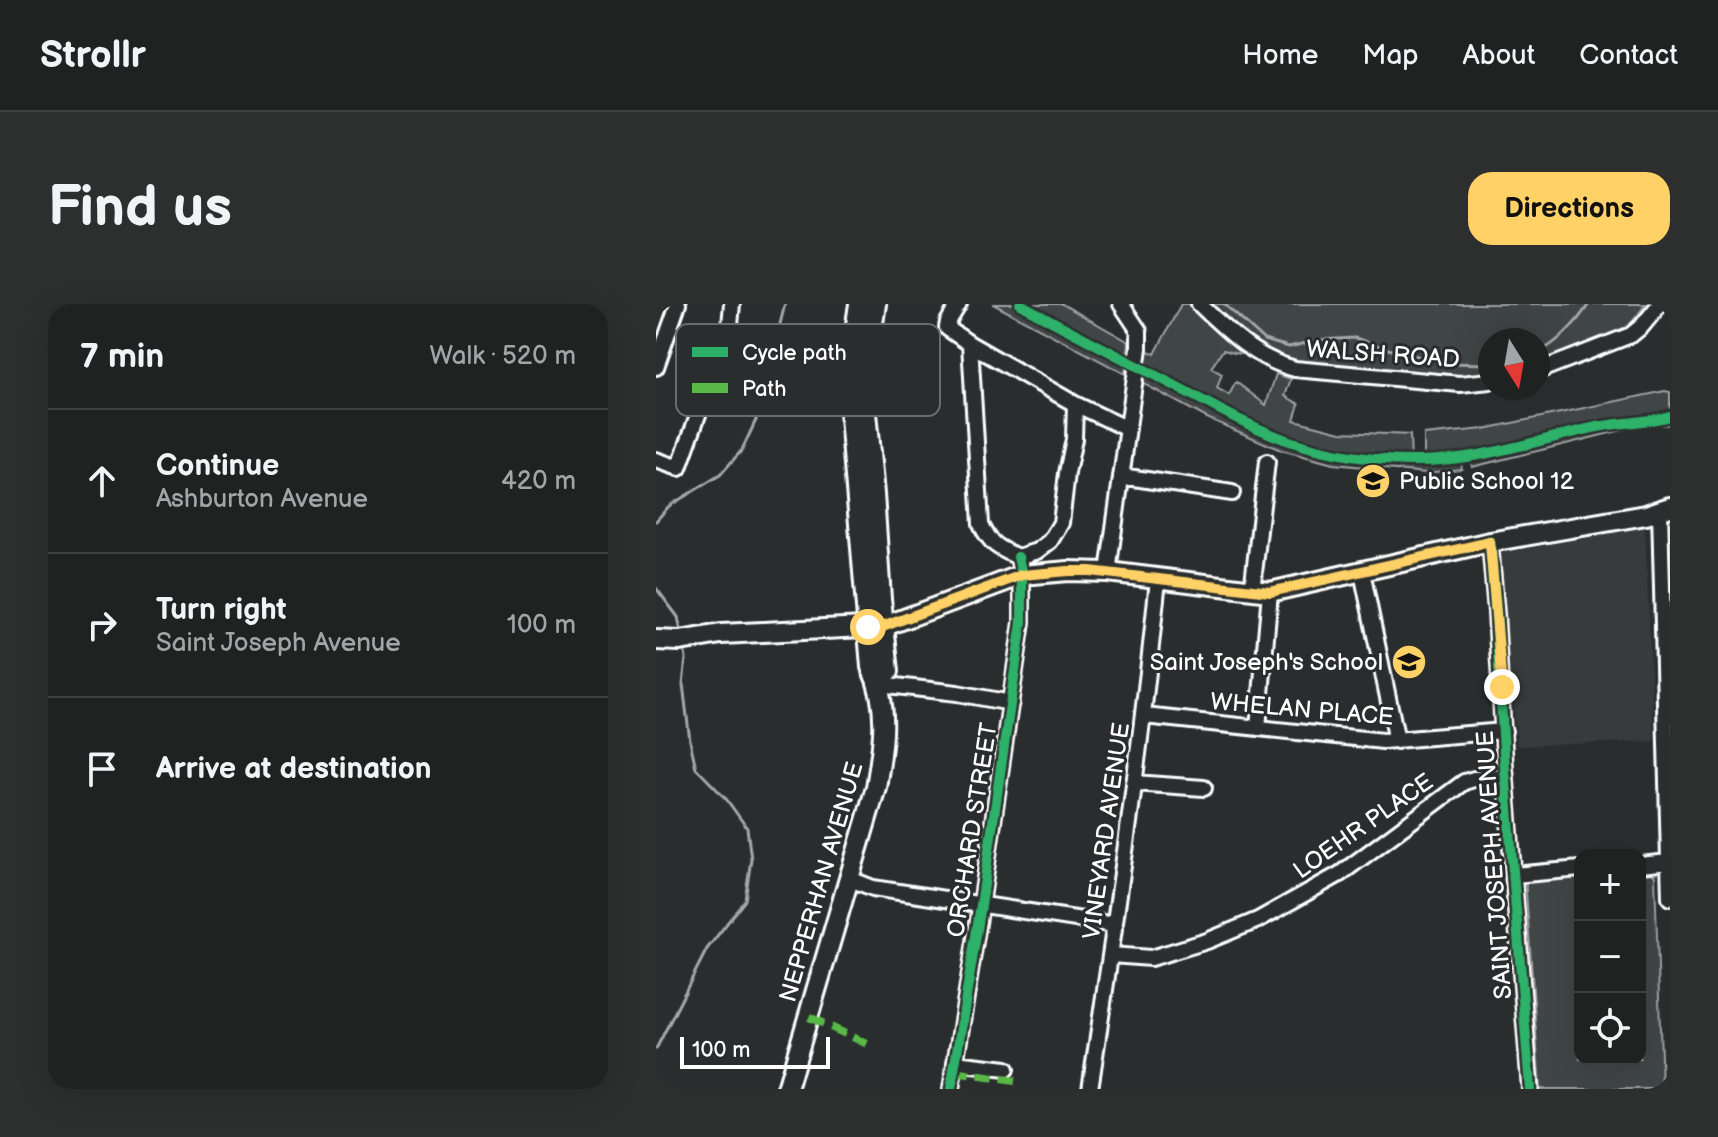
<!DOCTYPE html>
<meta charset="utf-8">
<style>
:root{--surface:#202222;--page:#2d2f2f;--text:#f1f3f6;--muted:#a2a4a5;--line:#3d3f40;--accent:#ffd166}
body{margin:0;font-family:"Balsamiq Sans",sans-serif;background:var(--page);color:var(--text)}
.controls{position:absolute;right:24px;bottom:24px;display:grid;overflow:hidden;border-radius:16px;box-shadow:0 8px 32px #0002}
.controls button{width:72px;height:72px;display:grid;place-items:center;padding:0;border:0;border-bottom:2px solid var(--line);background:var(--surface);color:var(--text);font:40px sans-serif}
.compass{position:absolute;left:822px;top:24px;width:72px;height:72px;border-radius:50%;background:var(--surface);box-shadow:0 8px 32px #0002;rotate:169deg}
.scale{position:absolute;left:24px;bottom:20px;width:150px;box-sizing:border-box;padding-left:8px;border:4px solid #fff;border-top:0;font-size:22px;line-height:28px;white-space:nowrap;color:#fff;-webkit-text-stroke:6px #2a2d2e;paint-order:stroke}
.stop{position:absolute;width:24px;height:24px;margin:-18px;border:6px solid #ffd166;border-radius:50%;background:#fff}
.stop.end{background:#ffd166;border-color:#fff;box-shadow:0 2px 8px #0008}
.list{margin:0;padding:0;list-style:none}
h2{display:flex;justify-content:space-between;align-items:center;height:104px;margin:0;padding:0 32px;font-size:34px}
h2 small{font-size:26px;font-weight:400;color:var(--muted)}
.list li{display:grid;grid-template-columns:52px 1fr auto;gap:24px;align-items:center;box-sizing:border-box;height:144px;padding:0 32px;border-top:2px solid var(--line)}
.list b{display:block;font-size:30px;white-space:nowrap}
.list p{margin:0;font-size:26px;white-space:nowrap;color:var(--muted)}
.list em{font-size:26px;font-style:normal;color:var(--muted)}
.icon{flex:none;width:44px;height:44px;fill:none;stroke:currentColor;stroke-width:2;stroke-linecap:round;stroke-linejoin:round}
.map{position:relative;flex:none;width:1014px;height:785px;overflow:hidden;border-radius:24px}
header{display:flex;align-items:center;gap:48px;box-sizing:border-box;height:112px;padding:0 40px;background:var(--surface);border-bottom:2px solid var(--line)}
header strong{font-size:38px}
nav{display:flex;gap:44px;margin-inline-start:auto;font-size:28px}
.intro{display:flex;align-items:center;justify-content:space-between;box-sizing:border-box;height:192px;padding:0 48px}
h1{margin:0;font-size:56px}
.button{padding:20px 36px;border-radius:24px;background:var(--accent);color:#111;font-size:28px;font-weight:700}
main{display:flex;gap:48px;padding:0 48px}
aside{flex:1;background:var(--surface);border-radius:24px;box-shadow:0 8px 32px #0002}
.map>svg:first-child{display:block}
</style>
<header>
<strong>Strollr</strong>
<nav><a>Home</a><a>Map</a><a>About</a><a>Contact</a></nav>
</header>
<div class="intro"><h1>Find us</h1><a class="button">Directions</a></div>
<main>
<aside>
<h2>7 min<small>Walk · 520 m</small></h2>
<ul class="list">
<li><svg class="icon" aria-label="ahead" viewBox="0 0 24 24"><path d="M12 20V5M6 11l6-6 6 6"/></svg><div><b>Continue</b><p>Ashburton Avenue</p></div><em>420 m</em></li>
<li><svg class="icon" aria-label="right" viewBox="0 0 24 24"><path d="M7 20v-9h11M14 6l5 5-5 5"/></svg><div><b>Turn right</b><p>Saint Joseph Avenue</p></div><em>100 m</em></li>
<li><svg class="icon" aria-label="arrive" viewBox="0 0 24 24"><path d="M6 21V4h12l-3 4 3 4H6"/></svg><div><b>Arrive at destination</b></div></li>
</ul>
</aside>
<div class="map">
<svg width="1014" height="785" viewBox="0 0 1014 785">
<rect width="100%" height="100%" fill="#2a2d2e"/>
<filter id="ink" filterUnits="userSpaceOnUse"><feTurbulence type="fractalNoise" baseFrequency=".0125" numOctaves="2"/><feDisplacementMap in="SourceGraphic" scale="16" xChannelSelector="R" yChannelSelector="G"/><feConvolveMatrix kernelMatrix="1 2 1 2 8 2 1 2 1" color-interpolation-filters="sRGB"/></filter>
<g filter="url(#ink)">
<!-- built -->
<path fill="#373a3b" d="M989,223L998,437L861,442L843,250Z"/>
<!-- green -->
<path fill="#414445" stroke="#a0a2a2" stroke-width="2" d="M337,0H406L473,38L469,70Z
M525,0H990L968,28L882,64V36H834V74C750,79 661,61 578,49L567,46L555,64L566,70L561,84L573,91L580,78L610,101L620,70L635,75L629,92L643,100L638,116L685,128L754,131L755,160L804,155L806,165L770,169L677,160L625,146L551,114L486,79L490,46L499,50Z
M1009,87L1014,88V121L991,120L816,163L813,150L768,155V131L828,125Z
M992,565L999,572L1006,785H884L869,574L924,570V755H984V566Z"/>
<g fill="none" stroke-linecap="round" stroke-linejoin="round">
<!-- stream -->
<path stroke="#a6a7a7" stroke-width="3" d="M568,0L608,36L633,43L663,36L699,34L732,45L789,59L834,60
M882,49C904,37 919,21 933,0
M0,217L13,202L64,171L86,146L100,116L129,0
M0,284L22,313L25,328
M0,745L51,645L89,596L95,555L91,524L71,496L40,464L34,437L27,380L30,354L28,344"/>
<!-- minor casing -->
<g stroke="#fff" stroke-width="20">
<path id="minor" d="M303,0L292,18L291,24L314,40L419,100L472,125
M543,0C573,28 598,54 639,65L804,80L834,77
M314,40L325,220C334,240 342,244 362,253
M0,63L22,0
M882,67L975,31L986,22L1004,0
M0,156L23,164L74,21L76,0
M465,172L576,189
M1004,207L1014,594
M834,238L840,309L849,465L874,785
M362,253L381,247L394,237L405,219L411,169L418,135L419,100
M452,268L483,44V27L465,0
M706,268L741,437
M596,287L611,158
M223,380L301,389L355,399
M488,412L727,437L848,427
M602,424L614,288
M478,479L548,484
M984,561L1013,558
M858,571L924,565
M194,575L217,584L459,621
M455,651L495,654L551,637L602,616L684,570L808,478L818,475L850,473
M299,759L350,765
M295,785L325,601L366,318V271L362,253
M434,785C460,615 485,446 502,275"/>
</g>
<!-- major casing -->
<g stroke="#fff" stroke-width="24">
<path id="major" d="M220,0L211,58L210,109L218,190L225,295L233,367L223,380
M0,336L24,337L65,330L229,322L366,271L412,267L452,268L614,288L834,238L990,211L1014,203
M131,785L220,483C227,442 234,403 215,363L193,101L195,54L203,0"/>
</g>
<!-- minor -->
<use href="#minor" stroke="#2a2d2e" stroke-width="14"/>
<!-- major -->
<use href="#major" stroke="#2a2d2e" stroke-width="18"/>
<!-- quiet -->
<path stroke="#58b947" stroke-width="8" stroke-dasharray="16 8" stroke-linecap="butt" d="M153,713L218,743
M298,768L359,777"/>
<!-- cycleway casing -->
<g stroke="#2a2d2e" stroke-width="15">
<path id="cycleway" d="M364,0C412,26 460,51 508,76C549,97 590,122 633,137C673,150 717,157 758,157C819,158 878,137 936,124C962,118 989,119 1014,112
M834,238L840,309L849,465L874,785
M295,785L325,601L366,318V271L362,253"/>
</g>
<!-- cycleway -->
<use href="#cycleway" stroke="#2db169" stroke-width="10"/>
</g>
</g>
<g fill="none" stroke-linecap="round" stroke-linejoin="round" filter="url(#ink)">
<!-- route -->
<path stroke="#ffd166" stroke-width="10" d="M212,323L229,322L366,271L412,267H434L614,288L834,238L846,383"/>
</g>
<!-- icons -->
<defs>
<g id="school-disc" transform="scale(1.8)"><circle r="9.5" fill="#ffd166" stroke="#2a2d2e"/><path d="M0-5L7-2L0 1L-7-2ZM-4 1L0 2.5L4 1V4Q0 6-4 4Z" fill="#111"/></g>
</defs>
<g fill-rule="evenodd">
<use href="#school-disc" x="717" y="177"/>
<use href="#school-disc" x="753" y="358"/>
</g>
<g text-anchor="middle" stroke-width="6" stroke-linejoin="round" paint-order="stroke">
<!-- street labels -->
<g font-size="24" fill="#fff" stroke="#2a2d2e">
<text transform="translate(727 50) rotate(4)" y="8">WALSH ROAD</text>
<text transform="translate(646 405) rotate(5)" y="8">WHELAN PLACE</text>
<text transform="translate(707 522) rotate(-35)" y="8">LOEHR PLACE</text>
<text transform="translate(316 526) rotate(-81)" y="8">ORCHARD STREET</text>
<text transform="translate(450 527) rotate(-82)" y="8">VINEYARD AVENUE</text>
<text transform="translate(838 561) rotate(-94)" y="8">SAINT JOSEPH AVENUE</text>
<text transform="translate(165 578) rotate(-74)" y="8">NEPPERHAN AVENUE</text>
</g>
<!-- poi labels -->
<g font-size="24" fill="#fff" stroke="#2a2d2e" text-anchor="start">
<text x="743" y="185">Public School 12</text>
<text x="727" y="366" text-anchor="end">Saint Joseph's School</text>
</g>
</g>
<!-- legend -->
<rect x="20" y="20" width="264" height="92" rx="12" fill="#2a2d2e" stroke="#6a6c6d" stroke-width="2"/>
<rect x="36" y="43" width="36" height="10" fill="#2db169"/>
<rect x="36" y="79" width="36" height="10" fill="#58b947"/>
<g font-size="22" fill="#fff">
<text x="86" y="56">Cycle path</text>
<text x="86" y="92">Path</text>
</g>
</svg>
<div class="controls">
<button>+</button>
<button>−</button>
<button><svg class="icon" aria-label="locate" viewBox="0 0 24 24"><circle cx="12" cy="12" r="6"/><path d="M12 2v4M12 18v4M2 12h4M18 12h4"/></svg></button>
</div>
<svg class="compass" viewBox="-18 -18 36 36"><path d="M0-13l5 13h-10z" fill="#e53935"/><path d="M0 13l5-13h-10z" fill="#a2a4a5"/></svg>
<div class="scale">100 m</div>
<div class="stop" style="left:212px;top:323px"></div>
<div class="stop end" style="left:846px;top:383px"></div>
</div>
</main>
